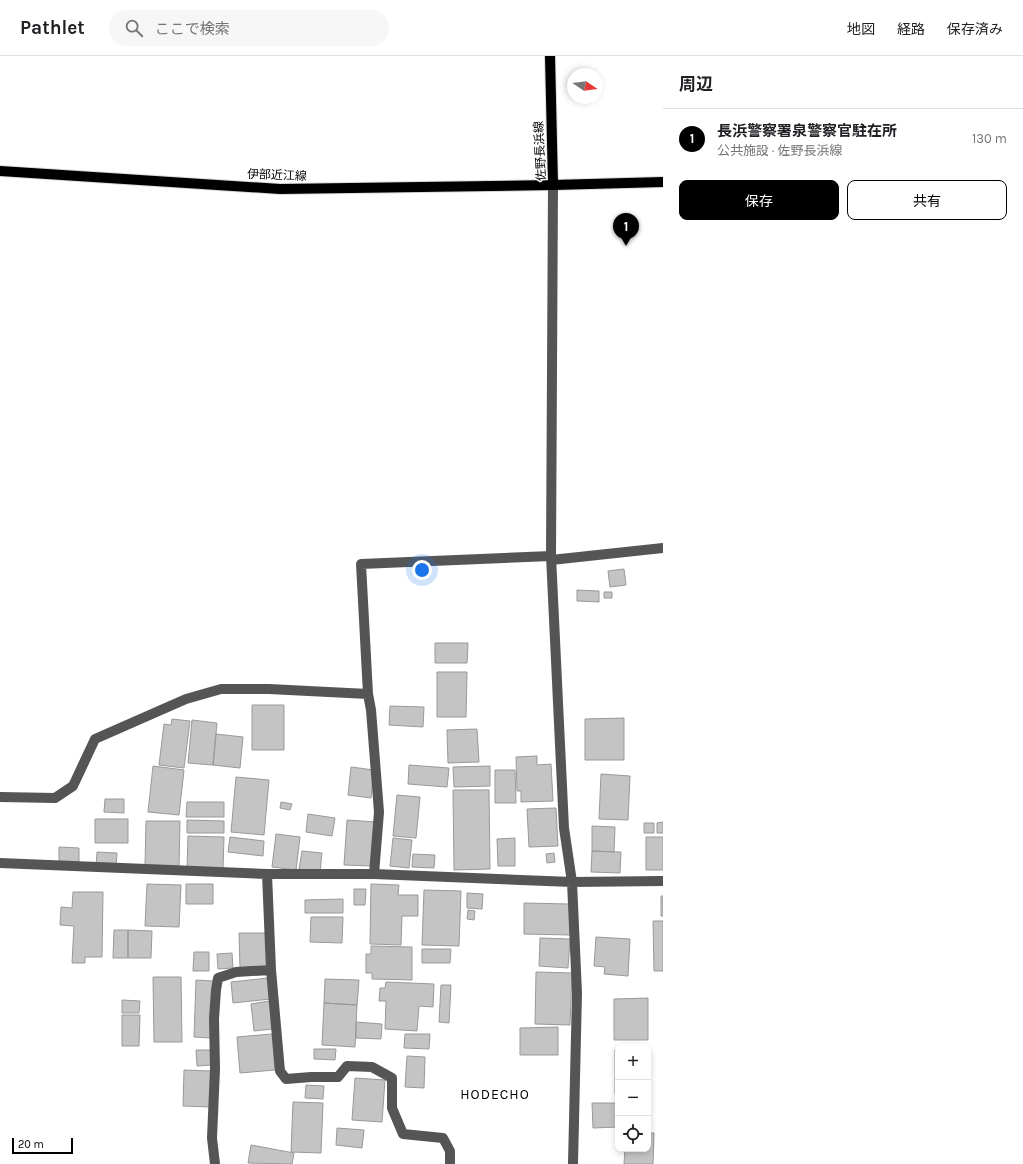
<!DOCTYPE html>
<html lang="ja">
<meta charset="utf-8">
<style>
:root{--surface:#fff;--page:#f6f6f6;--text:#202124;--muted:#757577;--line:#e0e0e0;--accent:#000}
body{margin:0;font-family:Karla,"Noto Sans JP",sans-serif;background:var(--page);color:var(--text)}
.controls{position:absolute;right:12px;bottom:12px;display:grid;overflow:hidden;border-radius:8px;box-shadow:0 2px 6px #0003}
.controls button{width:36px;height:36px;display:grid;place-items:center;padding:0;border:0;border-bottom:1px solid var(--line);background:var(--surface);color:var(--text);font:20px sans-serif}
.compass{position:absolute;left:567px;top:12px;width:36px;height:36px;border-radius:50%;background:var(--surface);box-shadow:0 2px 6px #0003;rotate:103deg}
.scale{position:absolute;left:12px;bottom:10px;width:61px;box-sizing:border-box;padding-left:4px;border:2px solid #000;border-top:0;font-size:11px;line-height:14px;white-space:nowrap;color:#000;-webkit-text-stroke:3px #fff;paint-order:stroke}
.you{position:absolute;left:422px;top:514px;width:14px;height:14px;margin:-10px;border:3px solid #fff;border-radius:50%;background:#1a73e8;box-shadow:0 0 0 6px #1a73e833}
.badge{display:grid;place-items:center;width:26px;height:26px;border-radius:50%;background:var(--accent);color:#fff;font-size:13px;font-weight:700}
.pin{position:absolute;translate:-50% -33px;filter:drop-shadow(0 1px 2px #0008)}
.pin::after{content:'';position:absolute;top:21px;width:14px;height:12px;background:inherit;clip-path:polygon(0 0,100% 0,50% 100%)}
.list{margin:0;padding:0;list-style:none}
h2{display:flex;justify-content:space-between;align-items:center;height:52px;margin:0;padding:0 16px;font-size:17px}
h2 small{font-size:13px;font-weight:400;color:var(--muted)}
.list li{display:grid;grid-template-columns:26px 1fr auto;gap:12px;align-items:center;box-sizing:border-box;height:60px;padding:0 16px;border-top:1px solid var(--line)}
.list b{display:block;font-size:15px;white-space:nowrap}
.list p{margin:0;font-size:13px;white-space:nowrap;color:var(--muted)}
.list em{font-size:13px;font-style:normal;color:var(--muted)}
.actions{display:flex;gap:8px;padding:12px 16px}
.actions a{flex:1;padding:9px 0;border:1px solid var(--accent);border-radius:8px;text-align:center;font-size:14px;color:var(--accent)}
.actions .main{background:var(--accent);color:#fff}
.icon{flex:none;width:22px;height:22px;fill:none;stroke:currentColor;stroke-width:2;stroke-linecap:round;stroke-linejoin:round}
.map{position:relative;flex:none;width:663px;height:1108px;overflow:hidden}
header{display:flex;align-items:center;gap:24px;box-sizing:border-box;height:56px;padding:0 20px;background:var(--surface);border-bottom:1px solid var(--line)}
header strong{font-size:19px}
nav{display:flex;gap:22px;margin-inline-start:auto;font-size:14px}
.search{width:280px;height:36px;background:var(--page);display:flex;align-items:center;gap:10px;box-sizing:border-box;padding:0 14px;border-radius:22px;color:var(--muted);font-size:15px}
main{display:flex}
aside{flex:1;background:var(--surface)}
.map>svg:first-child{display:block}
</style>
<header>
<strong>Pathlet</strong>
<div class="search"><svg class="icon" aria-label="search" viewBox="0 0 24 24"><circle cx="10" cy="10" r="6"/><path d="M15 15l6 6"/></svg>ここで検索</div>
<nav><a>地図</a><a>経路</a><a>保存済み</a></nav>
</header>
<main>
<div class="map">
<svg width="663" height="1108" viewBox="0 0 663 1108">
<rect width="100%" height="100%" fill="#fff"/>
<!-- building -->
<path fill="#c4c4c4" stroke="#999" d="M624,513L626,529L610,531L608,515Z
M577,534L599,535V546L577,545Z
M604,536H612V542H604Z
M435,587H468L467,607H435Z
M437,616H467L466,661H437Z
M252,649H284V694H252Z
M390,650L424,651L423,671L389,669Z
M624,662V704H585V663Z
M172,663L190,665L184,712L159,709L164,668L171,669Z
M192,664L217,667L213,709L188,707Z
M477,673L479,706L448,707L447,674Z
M216,678L243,681L240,712L213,709Z
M537,700V709L551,708L553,745L521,746V735H517L516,701Z
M409,709L449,712L447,731L408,728Z
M153,710L184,714L179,759L148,756Z
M490,710V730L454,731L453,711Z
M351,711L374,714L371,742L348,739Z
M495,714H515L516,747H495Z
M601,718L630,720L628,764L599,763Z
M236,721L269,724L264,779L231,776Z
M453,734H489L490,813L454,814Z
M397,739L420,741L416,782L393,780Z
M105,743H124V757L104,756Z
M187,746H224V761H186Z
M281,746L292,748L290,754L280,752Z
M556,752L558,790L529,791L527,753Z
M308,758L335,762L332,780L306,776Z
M95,763H128V787H95Z
M187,764L224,765V777H187Z
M347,764L376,766L373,810L344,809Z
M146,765H180L179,810H145Z
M663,766V777H657V767Z
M644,767H654V777H644Z
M592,770L615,771L614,796L592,795Z
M276,778L300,781L296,814L272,811Z
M188,780L224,781L223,813L187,812Z
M230,781L264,785L263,800L228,796Z
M646,781H663V814H646Z
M393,782L412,784L409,812L390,810Z
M515,782V810H498L497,783Z
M59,791L79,792V810L59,809Z
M302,795L322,797L320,816L299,813Z
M592,795L621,796L620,817L591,816Z
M97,796L117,797L116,811H96Z
M554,797L555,806L547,807L546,798Z
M413,798L435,799L434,812L412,811Z
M147,828L181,829L179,871L145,870Z
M186,828H213V848H186Z
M371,828L399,829L398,839H418V860H402L401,889L370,888Z
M354,833H366L365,849H354Z
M424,834L461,835L459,890L422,889Z
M73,836H103L102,901H85V907H72L74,870L60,869L61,851L72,852Z
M467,837L483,838L482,853L467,852Z
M661,840H663V860H661Z
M343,843V857H305V844Z
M524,847L570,848V879L524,878Z
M468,854L475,855L474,864L467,863Z
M311,861H343L342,887L310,886Z
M653,865H663V915H654Z
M114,874H128V902H113Z
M128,874L152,875L151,902H128Z
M239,877H266L267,911L240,912Z
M596,881L630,883L628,920L604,918L605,911L594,910Z
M540,882L570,883L568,912L539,910Z
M371,890L412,891V924L372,923V917H366V898H371Z
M422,893H451L450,907H422Z
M194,896H209V915H193Z
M232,897L233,912L218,913L217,898Z
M536,916L572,917L570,969L535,968Z
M153,921H181L182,986H154Z
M268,922L271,943L233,947L231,926Z
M325,923L359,924L357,949L324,947Z
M196,924L213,925L211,982L194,981Z
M386,926L434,928L433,951L419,950L417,975L385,973L386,945H379L380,932H385Z
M441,929H451L449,967L439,966Z
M648,942V984H614V943Z
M122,944L140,945L139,957H122Z
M269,945L273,973L254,975L251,948Z
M324,947L357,949L355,991L322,989Z
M122,959H140L139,990H122Z
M356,966L382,968L381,983L356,982Z
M558,971V999H520V972Z
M272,978L275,1014L240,1017L237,981Z
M405,978H430L429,993L404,992Z
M314,993H336L335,1004L314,1003Z
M196,994H212L213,1009L197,1010Z
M615,994H618V1038H615Z
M407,1000L425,1001L424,1032L405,1031Z
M184,1014L211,1015L210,1051L183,1050Z
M355,1022L385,1024L382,1066L352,1064Z
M306,1029L324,1030L323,1043L305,1042Z
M293,1046L323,1047L321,1097L291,1096Z
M592,1047H618V1071L593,1072Z
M337,1072L364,1074L362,1092L336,1089Z
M648,1077H654L653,1108H624L625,1093H648Z
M251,1089L294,1097L292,1108L248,1107Z"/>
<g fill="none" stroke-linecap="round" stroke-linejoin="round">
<!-- major casing -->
<g stroke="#dbdbdb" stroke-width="12">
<path id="major" d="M550,0L553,129
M0,115L280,133L553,129L663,126"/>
</g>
<!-- minor -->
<path stroke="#555" stroke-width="10" d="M553,129L551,500L564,772L572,826L577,937L573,1108
M551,504L663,492
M368,638L371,654L379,756L374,818
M0,741L55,742L73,730L95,683L186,643L221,633H269L368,638L361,508L551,500
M0,807L267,818H374L572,826L663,825
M271,914L280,1015L286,1023L311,1021H338L347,1010L372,1011L392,1022V1052L403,1078L443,1082L450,1095V1108
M215,1108L212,1082L215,1013L214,963L216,934L218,922L236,916L271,914L267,818"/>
<!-- major -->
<use href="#major" stroke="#000" stroke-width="10"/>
</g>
<g text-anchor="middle" stroke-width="3" stroke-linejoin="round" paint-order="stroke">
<!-- street labels -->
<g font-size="12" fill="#000" stroke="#fff">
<text transform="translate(540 95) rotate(-93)" y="4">佐野長浜線</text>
<text transform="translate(277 119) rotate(2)" y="4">伊部近江線</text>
</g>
<!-- quarter labels -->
<g font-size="14" letter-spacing="1" fill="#000" stroke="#fff">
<text x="495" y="1043">HODECHO</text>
</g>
</g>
</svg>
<div class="controls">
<button>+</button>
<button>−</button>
<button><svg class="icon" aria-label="locate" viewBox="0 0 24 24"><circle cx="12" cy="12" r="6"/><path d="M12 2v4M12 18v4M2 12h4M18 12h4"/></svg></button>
</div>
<svg class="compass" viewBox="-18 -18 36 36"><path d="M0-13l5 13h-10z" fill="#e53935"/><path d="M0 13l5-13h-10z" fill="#757577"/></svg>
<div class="scale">20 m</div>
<div class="you"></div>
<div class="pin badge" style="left:626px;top:190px">1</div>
</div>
<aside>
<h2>周辺<small></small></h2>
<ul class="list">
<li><span class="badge">1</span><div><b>長浜警察署泉警察官駐在所</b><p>公共施設 · 佐野長浜線</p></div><em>130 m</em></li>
</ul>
<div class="actions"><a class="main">保存</a><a>共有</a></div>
</aside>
</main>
